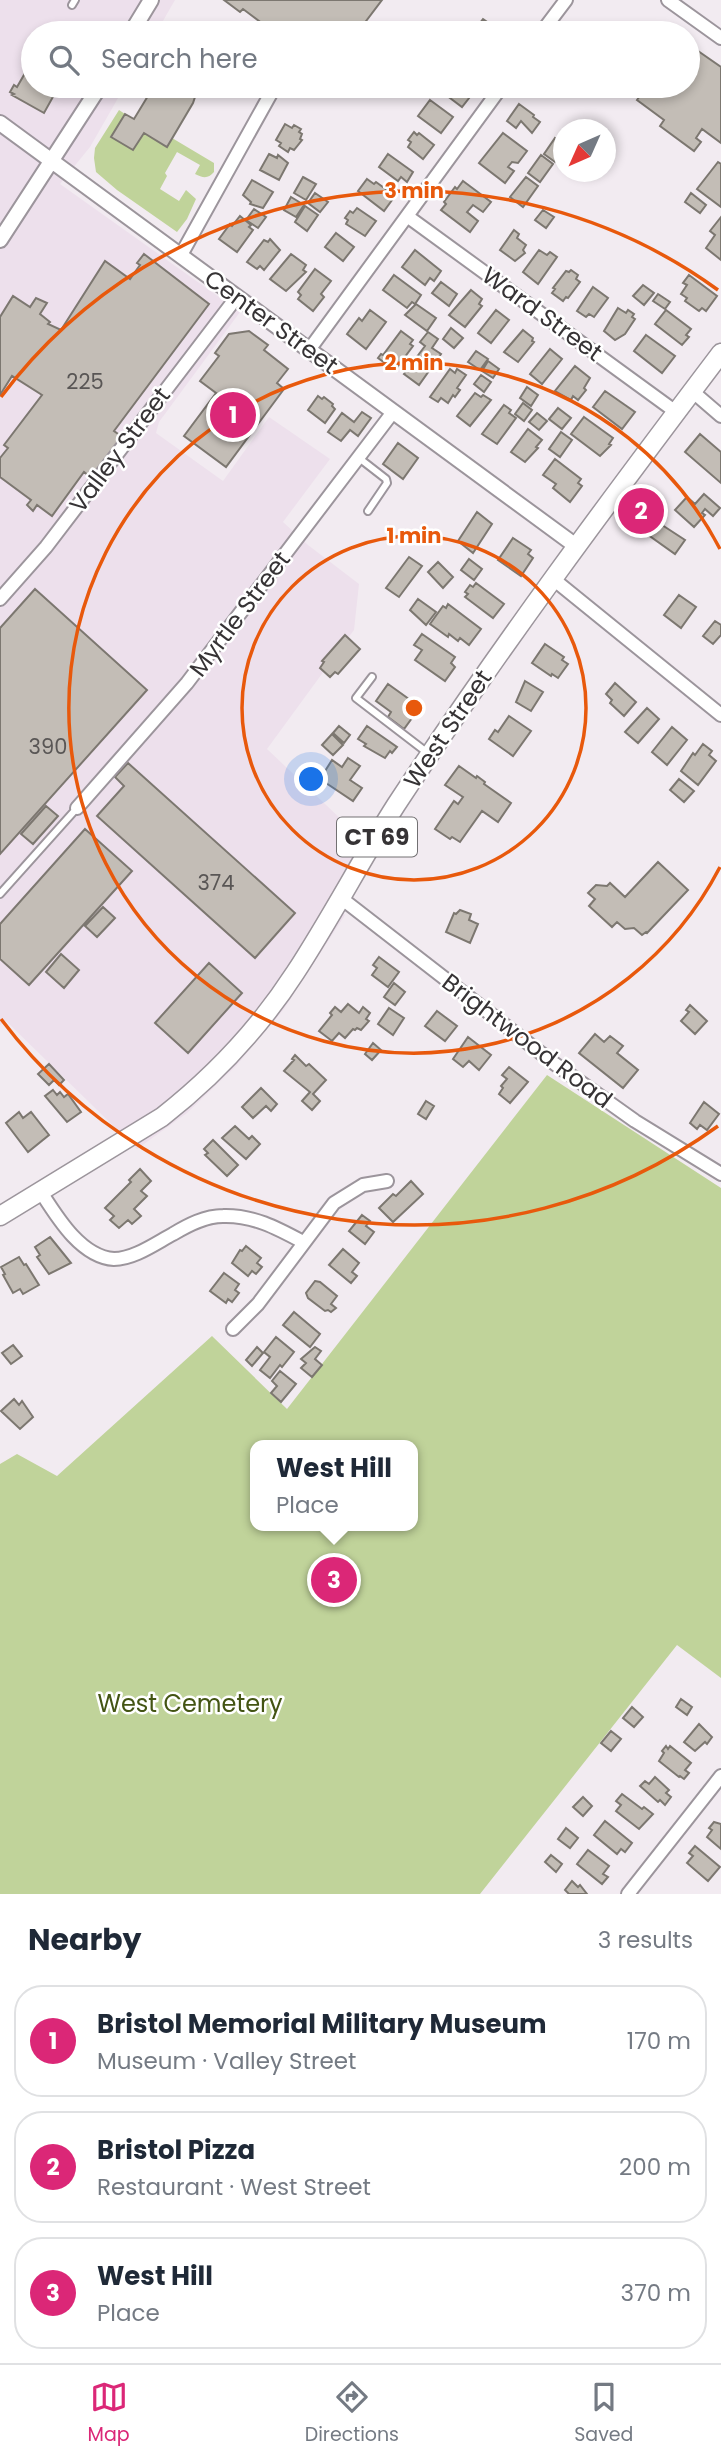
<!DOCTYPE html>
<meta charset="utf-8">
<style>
:root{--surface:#fff;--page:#f2f2f3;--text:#1f2937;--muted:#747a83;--line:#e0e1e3;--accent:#db2777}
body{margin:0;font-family:Poppins,sans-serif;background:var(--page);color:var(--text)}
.compass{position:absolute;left:553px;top:119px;width:63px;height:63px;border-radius:50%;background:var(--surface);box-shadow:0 4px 10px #0003;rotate:225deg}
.you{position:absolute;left:312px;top:780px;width:24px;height:24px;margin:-18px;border:5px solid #fff;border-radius:50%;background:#1a73e8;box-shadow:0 0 0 10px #1a73e833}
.badge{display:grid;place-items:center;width:46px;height:46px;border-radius:50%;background:var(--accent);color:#fff;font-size:23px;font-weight:700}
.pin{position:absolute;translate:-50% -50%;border:4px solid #fff;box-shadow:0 2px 7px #0006}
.popup{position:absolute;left:250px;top:1440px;width:168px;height:91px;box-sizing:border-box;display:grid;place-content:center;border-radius:14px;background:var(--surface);filter:drop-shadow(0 2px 5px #0005);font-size:23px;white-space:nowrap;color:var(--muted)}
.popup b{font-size:26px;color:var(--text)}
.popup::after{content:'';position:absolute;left:50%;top:100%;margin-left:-14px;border:14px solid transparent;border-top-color:var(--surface)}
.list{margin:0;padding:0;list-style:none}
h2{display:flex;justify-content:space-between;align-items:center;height:91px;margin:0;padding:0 28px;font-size:30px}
h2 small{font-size:23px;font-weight:400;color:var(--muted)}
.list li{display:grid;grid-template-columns:46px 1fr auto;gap:21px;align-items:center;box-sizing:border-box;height:112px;margin:0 14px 14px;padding:0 14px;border:2px solid var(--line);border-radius:28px}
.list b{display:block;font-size:26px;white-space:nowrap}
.list p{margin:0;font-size:23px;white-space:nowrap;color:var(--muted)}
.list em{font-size:23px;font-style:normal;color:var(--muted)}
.icon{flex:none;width:38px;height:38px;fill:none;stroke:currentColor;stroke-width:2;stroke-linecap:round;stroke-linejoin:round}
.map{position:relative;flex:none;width:721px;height:1894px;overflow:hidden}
.search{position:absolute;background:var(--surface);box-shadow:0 4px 10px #0003;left:21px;right:21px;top:21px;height:77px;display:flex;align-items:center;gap:18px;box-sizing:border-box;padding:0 24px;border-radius:38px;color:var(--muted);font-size:26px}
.sheet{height:469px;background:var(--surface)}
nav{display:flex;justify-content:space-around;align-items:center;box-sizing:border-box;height:98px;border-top:2px solid var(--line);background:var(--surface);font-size:19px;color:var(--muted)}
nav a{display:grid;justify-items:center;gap:4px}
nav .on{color:var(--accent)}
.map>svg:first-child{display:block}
</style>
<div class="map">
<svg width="721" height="1894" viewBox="0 0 721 1894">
<rect width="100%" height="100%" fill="#f2ebf1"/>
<!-- built -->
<path fill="#ede0ec" d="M0,0H175L156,33H33V86H125L90,147L60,184L240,312L159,422L156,433L223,481L269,417L330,459L283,522L308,545L359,584L354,630L348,638L345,635L322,660L324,662L320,668L324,671L267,749L363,840L329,901L345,915L284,1009L236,1066L187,1113L137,1149L6,1021L0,1025Z"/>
<!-- green -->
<path fill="#c0d39a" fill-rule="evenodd" d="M119,110L125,114L111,137L133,150L144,133L172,138L214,163V172C208,179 203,178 195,174L200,165L177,152L165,173L167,176L160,189L179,201L186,190L196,199L187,219L177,232L117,190L96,172L94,158L95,148Z
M547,1075L721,1188V1678L677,1645L480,1894H0V1464L17,1454L57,1476L212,1336L287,1409ZM255,1445H413V1526H255Z"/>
<!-- building -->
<path fill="#c3bdb6" stroke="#7c7770" stroke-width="2" d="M224,0H382L357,33H275L243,9L240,12Z
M483,19L503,33H472Z
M688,44L721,67V143L702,129L696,138L701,142L694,151L660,126L664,120L637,100L647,86H688Z
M28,68L33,71V86H59L44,113L12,95L14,94L10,92L14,85L17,87Z
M154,86H176L195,97L193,103L167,147L144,133L133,150L111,137L125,114L134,119Z
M441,86H464L473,93L462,107L438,89Z
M430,100L453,117L441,133L418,116Z
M519,104L534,115L533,117L540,122L532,133L521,121L516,128L507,121Z
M285,124L292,128L294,125L301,129L299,132L302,134L300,139L302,140L294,150L290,148L288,152L279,146L281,143L276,140Z
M414,132L417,135L419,133L434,145L423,159L408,147L411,142L408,140Z
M503,133L527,151L518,163L512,162L508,167L514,171L505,183L479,163Z
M555,138L564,144V151L555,162L544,154Z
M269,154L277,158L278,155L288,163L279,180L260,170Z
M388,154L413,172L407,182L401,177L398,181L379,167Z
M541,155L553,164L540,182L528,173Z
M718,162L721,164V207L697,189Z
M303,177L316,184L306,200L294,193Z
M526,177L538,186L523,207L510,197Z
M367,179L374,184L376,182L395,196L384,211L358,191Z
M252,180L273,192L263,208L250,204L251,202L243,195Z
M463,181L491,202L483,212L473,205L467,212L478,221L470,232L441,210L446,204L444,202L455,187L457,189Z
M315,193L328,202L320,212L308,203Z
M691,193L706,205L700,213L685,202Z
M291,197L304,205L296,217L284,210Z
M305,206L318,215L307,231L295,222Z
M357,208L376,221L365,236L346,224L348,220L345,218L350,211L353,213Z
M254,209L266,217L258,228L246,220Z
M543,210L554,217L546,228L535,220Z
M240,216L251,225L249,227L253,230L237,252L219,239L230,224L232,226Z
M721,217V260L706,248L715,235L710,231Z
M514,230L519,234L517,238L526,245L523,250L525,253L515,261L500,250Z
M336,233L354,247L343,261L325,247Z
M270,239L280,250L264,270L260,266L257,269L247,262L264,240L268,242Z
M415,250L441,271L434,281L430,278L425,285L402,267Z
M539,250L547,255L550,252L557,257L538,284L523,272Z
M144,254L209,304L114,431L125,439L94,480L84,472L52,516L37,505L33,511L27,505L31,500L0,477V458L8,448L4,445L42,395L12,376L0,395V317L13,296L30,307L36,298L47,303L40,314L50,322L48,324L61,330L105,261L130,279L140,265L137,263Z
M291,254L306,265L303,270L306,272L286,291L270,279Z
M315,269L331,281L321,294L324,297L313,311L298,299L301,295L298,292Z
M571,270L578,275L576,279L580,282L568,298L566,297L563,301L552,293L555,289L553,288L566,271L569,272Z
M394,275L421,295L415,304L412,302L407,308L383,290Z
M689,275L717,296L706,311L702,308L699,311L685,301L687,298L681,294L687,285L683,283Z
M441,282L457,294L449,306L432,293Z
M643,285L654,293L644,305L633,296Z
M593,287L608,298L594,317L589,314L586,317L577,311Z
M471,290L482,299L479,304L482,306L465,327L449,315Z
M658,294L670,302L665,309L653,301Z
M416,304L436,318L427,331L405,315Z
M618,308L626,313L628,310L634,314L632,317L635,319L625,334L615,340L604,331Z
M370,310L386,322L366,349L347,334L359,318L362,321Z
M496,310L509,320L491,343L478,333Z
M666,310L691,329L686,335L689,337L682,345L655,324Z
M451,328L463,338L454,348L443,339Z
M523,330L533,338L532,341L534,342L518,362L504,352Z
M249,331L268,345L264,350L288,369L277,383L284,389L226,467L184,436L216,393L200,381L219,356L215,353L229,334Z
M401,331L413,340L410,344L413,346L395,370L378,358L381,354L383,355Z
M428,332L438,339L432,348L441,354L419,385L404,374L425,346L420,342Z
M646,335L675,356L662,373L634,351Z
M550,349L562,359L542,384L530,374Z
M476,351L488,359L480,370L468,362Z
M488,361L499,369L493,378L482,371Z
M575,366L590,378L584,388L586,390L578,400L573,396L571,400L555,391Z
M450,369L455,373L457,369L466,375L457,388L460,390L455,397L453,395L448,403L441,398L438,402L430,397Z
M481,375L491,382L484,392L474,384Z
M527,387L538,395L531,406L520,398Z
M605,391L635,412L622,429L593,407Z
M475,393L481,397L483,395L491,400L470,426L457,416Z
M318,396L322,399L324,397L333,404L332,406L335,409L325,423L308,410Z
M523,403L532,410L524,421L515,414Z
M504,405L511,410L509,413L516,418L497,444L482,434Z
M558,408L571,418L562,429L549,419Z
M362,412L371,418L358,436L350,430L341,441L328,432L342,413L354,422Z
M537,413L547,421L539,430L529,422Z
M584,417L613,438L609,444L611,445L600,456L571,434Z
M528,429L542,440L536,447L538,448L525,462L511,452Z
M561,432L572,440L560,457L549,449Z
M700,434L721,452V483L685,452Z
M398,443L418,458L403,479L383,464Z
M555,459L581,479L578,483L582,486L570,502L553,488L556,484L543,475Z
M704,494L720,508L713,516L705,509L702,513L705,515L694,527L675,510L687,497L695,504Z
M639,510L685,540L675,554L630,522Z
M477,512L492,524L473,553L458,541Z
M513,538L531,550L528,554L533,558L521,576L498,560Z
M409,557L422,566L399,597L386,588Z
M469,559L482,569L474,580L461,570Z
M438,562L453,577L443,588L428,572Z
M476,583L504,604L493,618L465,597L468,594L465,592L470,585L473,587Z
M35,589L147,690L0,854V628Z
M679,595L696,607L681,628L664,615Z
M418,599L436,612L426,625L410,610Z
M448,604L481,629L469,645L460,638L458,641L449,634L448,637L430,624L443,606L446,608Z
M715,621L721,625V635L713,644L703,636Z
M422,634L455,657L451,663L455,667L445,681L415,660L422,650L414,645Z
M345,635L360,649L338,674L335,672L330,677L320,668L324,662L322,661Z
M545,644L564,657L562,660L568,664L558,678L552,674L551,676L532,663Z
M525,681L543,692L531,711L516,702Z
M615,683L636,702L624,716L610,703L612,700L606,694Z
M388,684L420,707L404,729L388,717L391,712L376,701Z
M647,708L659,719L638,743L625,732Z
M509,716L531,731L513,756L489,739L495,730L498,732Z
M339,726L350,735L344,743L333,733Z
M367,726L397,747L392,753L390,751L385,758L364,746L366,744L358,739Z
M672,727L687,740L667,765L652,752Z
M332,734L343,745L333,755L322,745Z
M703,744L712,751L709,755L716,761L698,785L681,771L693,753L695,755Z
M348,758L360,766L350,780L362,788L353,801L320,779L332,760L342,767Z
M128,763L295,913L255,958L97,816L124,786L115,777Z
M459,766L476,778L477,776L485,782L484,784L511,803L498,822L482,811L460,842L452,837L450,839L435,829L454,801L458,804L463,797L445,785Z
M679,779L694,791L684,802L670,790Z
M46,806L58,816L33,844L21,834Z
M85,829L132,871L29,985L0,959V924Z
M658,862L688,890L647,933L646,932L642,935L634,928L625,929L617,922L612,927L589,906L595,899L588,893L596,885L607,886L610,883L625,897Z
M103,907L115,918L97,937L85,926Z
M460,910L471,914L469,920L478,924L470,943L446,932L454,913L456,914Z
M61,954L79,970L64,988L46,972Z
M379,957L399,972L388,987L372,975L377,968L373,965Z
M209,963L242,993L188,1053L155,1023Z
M394,983L405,992L395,1005L384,997Z
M348,1004L359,1013L363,1007L370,1013L366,1019L369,1021L361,1030L357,1028L355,1030L353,1029L345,1038L339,1033L332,1041L319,1031L332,1015L330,1013L335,1007L341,1012Z
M690,1005L707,1021L695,1034L681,1021L689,1012L686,1010Z
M389,1008L404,1018L393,1035L378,1024Z
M437,1011L457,1026L445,1041L425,1026Z
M595,1034L604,1042L610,1036L623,1046L617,1053L638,1070L623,1088L579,1053Z
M468,1037L491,1055L479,1070L469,1061L463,1067L453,1059Z
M373,1043L381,1050L372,1060L365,1054Z
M295,1055L306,1066L309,1064L326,1080L313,1094L320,1101L312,1110L302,1101L310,1092L284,1071L294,1060L292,1059Z
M49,1064L64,1080L59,1085L54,1080L49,1085L38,1074Z
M509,1067L528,1082L510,1103L499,1094L503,1088L501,1086L507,1079L502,1075Z
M261,1088L277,1104L271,1111L266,1106L253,1118L242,1107Z
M53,1090L57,1095L60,1092L64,1097L68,1094L81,1112L67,1122L45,1096Z
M426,1101L434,1106L426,1119L418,1114Z
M704,1102L719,1114L707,1130L700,1125L697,1129L690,1123Z
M19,1112L23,1118L31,1112L49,1135L28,1152L6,1123Z
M235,1126L249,1139L252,1136L260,1144L246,1159L222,1138Z
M213,1140L238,1165L227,1176L205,1155L208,1153L204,1149Z
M140,1169L151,1181L141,1191L147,1196L134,1209L141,1216L132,1224L128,1220L119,1228L110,1220L114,1216L105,1208L131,1182L129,1180Z
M411,1181L423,1194L393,1222L379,1208L393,1194L396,1196Z
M362,1215L370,1221L366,1226L374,1232L365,1244L349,1231Z
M50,1237L71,1263L49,1274L37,1257L40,1255L35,1247Z
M246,1246L261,1258L257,1263L262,1267L256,1274L252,1271L248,1276L232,1263L240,1250L242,1251Z
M343,1249L359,1263L352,1272L357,1276L351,1283L329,1265Z
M19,1257L24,1265L26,1264L39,1285L23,1294L20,1289L13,1293L3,1275L5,1274L1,1267Z
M224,1273L239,1284L235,1290L239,1293L232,1302L228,1299L226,1303L210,1291Z
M315,1281L320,1282L337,1296L331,1304L336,1308L331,1312L328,1310L325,1311L308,1298L306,1293Z
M294,1312L320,1334L310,1347L283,1325Z
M276,1337L294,1352L282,1367L280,1365L270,1378L260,1370L270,1357L264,1352Z
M13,1345L22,1356L11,1364L2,1353Z
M257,1347L263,1353L252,1366L246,1360Z
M315,1347L321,1351L315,1359L322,1365L312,1377L301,1368L306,1363L301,1359Z
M280,1371L296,1384L281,1402L271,1393L277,1386L272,1381Z
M14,1399L19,1405L22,1401L33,1417L20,1429L1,1411Z
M681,1699L692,1707L687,1715L676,1707Z
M632,1707L643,1717L634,1727L623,1718Z
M699,1724L712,1737L707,1744L705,1742L695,1751L684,1742Z
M611,1731L621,1739L611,1751L601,1743Z
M666,1746L668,1749L670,1746L691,1763L685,1770L689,1773L684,1779L680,1776L679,1777L659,1761L664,1753L662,1751Z
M655,1777L669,1790L666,1793L671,1797L665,1805L660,1800L658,1802L640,1786L645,1781L649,1784Z
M622,1794L642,1809L644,1807L653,1814L639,1829L616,1811L621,1805L616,1801Z
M583,1797L592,1806L583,1816L573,1807Z
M605,1821L632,1843L625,1852L621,1849L617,1854L594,1835Z
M714,1822L721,1824V1849L707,1837L712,1830L709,1828Z
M566,1828L578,1838L570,1848L558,1839Z
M695,1846L720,1867L708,1881L687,1863L693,1856L689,1853Z
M588,1850L609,1866L603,1874L608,1877L602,1884L577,1864Z
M551,1855L562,1864L556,1872L545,1862Z
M572,1881L578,1887L580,1885L587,1894H569L565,1890Z"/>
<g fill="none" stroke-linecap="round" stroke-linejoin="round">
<!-- service casing -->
<g stroke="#9c959c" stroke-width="10">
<path id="service" d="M72,5L75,0
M359,458L386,479L387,483L368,511
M372,677L356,698L429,754
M0,894L77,808"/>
</g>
<!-- minor casing -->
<g stroke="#9c959c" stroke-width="16">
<path id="minor" d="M668,0L721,38
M541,33L566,0
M407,216L676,412
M181,255L275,86
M309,350L502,86
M692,391L721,416
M552,578L721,715
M0,599L46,547L236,298
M77,808L187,683L393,412
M341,898L555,1064L635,1121L721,1174
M41,1192C57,1217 81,1257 114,1259C134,1259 156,1243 173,1234C188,1225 205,1216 223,1216C253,1215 277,1228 303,1242
M233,1329L258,1304L334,1203L363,1185L387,1181
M628,1894L721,1776"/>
</g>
<!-- tertiary casing -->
<g stroke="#9c959c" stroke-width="18">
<path id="tertiary" d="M131,33L151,0
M0,123L576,546
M0,240L100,86"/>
</g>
<!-- primary casing -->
<g stroke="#9c959c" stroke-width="21">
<path id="primary" d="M0,1216L162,1117C213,1077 260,1027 295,973C331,918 361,860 396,805C498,650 609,501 721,353"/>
</g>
<!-- service -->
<use href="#service" stroke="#fff" stroke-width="6"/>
<!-- minor -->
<use href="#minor" stroke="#fff" stroke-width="12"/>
<!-- tertiary -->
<use href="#tertiary" stroke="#fff" stroke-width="14"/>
<!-- primary -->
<use href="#primary" stroke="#fff" stroke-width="18"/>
</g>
<!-- distance rings -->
<g fill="none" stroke="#e8590c" stroke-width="3.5">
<circle cx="414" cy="708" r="172"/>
<path d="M720 867A345 345 0 1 1 720 549"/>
<path d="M718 1126A517 517 0 0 1 1 1019M1 397A517 517 0 0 1 718 290"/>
</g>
<g text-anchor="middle" stroke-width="5" stroke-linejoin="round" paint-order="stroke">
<!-- number labels -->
<g font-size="21" fill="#595655">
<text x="85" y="389">225</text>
<text x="48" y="754">390</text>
<text x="216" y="890">374</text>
</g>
<!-- shield labels -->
<rect fill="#fff" stroke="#727072" stroke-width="2" x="337" y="817.5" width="80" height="39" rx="5"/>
<g font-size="23" font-weight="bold" fill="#363335">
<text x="377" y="845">CT 69</text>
</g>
<!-- street labels -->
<g font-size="24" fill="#363335" stroke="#fff">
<text transform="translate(542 314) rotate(36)" y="8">Ward Street</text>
<text transform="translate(271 322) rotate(36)" y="8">Center Street</text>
<text transform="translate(120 450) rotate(-53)" y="8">Valley Street</text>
<text transform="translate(240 614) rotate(-53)" y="8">Myrtle Street</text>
<text transform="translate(448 729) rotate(-56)" y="8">West Street</text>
<text transform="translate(527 1041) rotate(37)" y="8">Brightwood Road</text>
</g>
<!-- park labels -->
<g font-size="24" fill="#435413" stroke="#fff">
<text x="190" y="1712">West Cemetery</text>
</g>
</g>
<circle cx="414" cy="708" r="10" fill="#e8590c" stroke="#fff" stroke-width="3.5"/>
<g font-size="21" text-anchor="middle" font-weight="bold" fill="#e8590c" stroke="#fff" stroke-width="5" stroke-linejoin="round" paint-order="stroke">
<text x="414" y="198">3 min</text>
<text x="414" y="370">2 min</text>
<text x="414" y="543">1 min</text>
</g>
</svg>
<svg class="compass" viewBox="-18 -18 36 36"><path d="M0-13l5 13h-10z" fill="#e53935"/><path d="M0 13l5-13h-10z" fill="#747a83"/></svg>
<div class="you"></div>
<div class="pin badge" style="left:233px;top:415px">1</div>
<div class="pin badge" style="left:641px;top:511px">2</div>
<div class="pin badge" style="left:334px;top:1580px">3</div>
<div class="popup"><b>West Hill</b>Place</div>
<div class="search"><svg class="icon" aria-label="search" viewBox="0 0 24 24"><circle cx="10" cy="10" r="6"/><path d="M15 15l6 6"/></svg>Search here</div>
</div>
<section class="sheet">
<h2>Nearby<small>3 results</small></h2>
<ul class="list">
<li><span class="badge">1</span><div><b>Bristol Memorial Military Museum</b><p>Museum · Valley Street</p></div><em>170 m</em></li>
<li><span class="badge">2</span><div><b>Bristol Pizza</b><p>Restaurant · West Street</p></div><em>200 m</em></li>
<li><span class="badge">3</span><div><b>West Hill</b><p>Place</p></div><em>370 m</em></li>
</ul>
</section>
<nav>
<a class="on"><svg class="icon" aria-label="map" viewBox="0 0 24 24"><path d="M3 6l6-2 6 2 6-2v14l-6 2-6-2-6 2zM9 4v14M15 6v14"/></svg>Map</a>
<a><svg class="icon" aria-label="directions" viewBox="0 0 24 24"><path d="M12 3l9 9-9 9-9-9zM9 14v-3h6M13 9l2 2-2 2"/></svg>Directions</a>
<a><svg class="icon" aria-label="saved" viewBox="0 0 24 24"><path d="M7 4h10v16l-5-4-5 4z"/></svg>Saved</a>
</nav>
